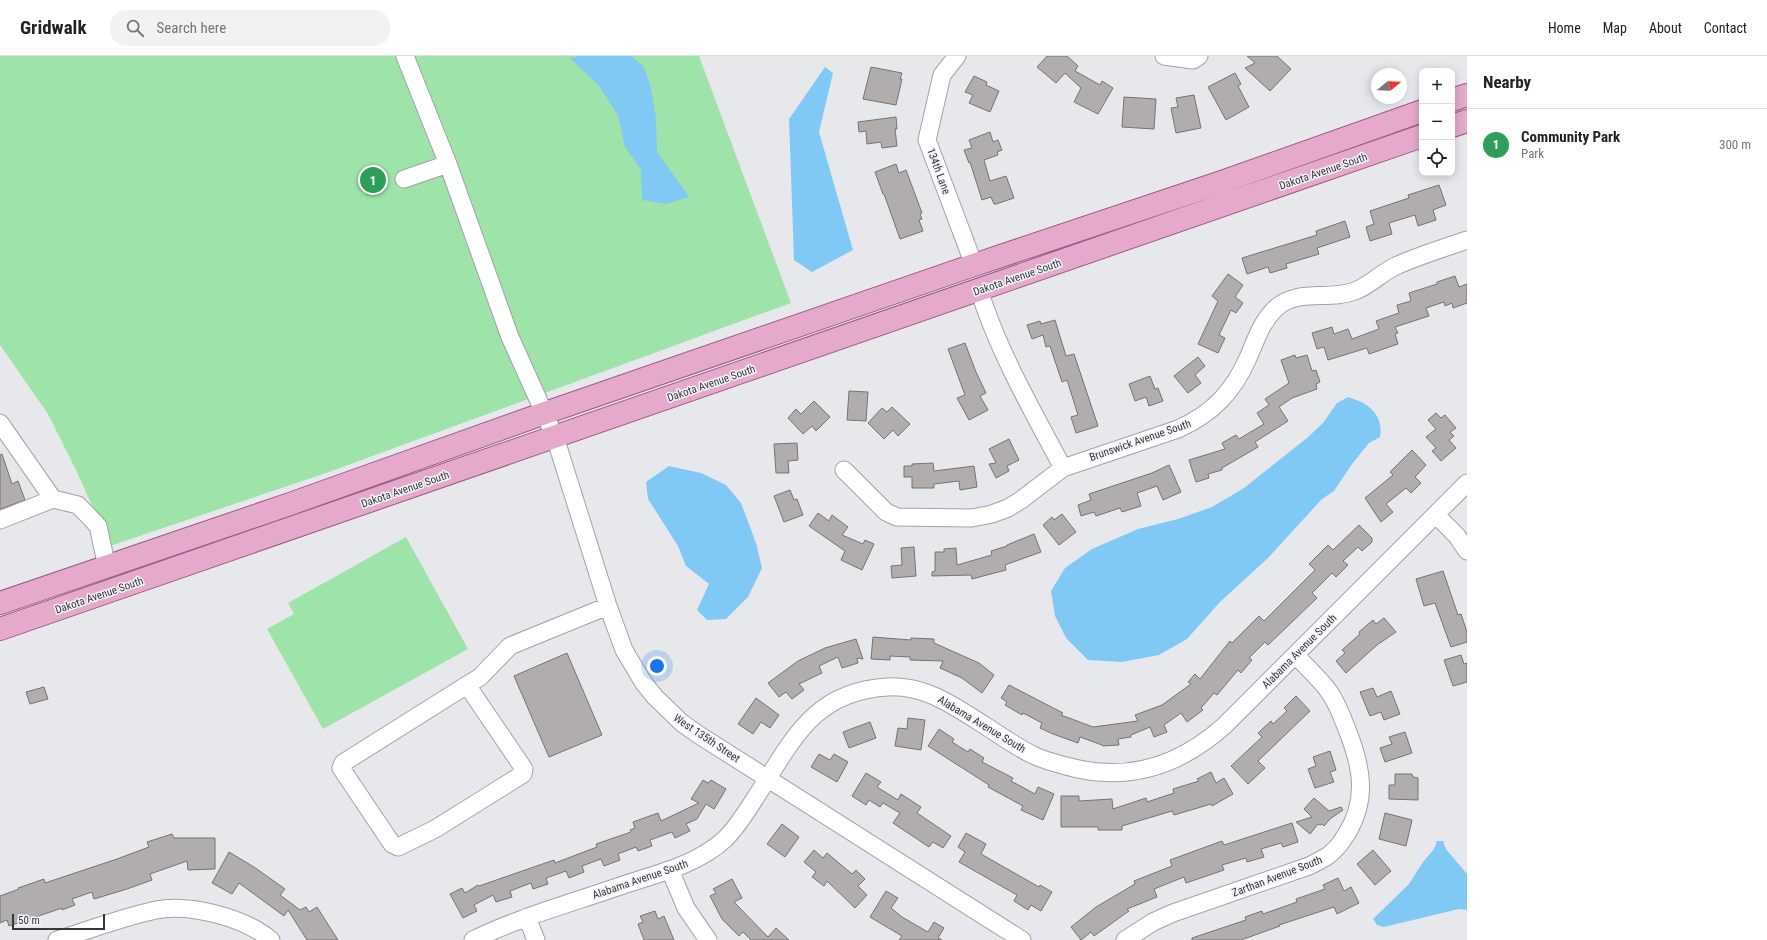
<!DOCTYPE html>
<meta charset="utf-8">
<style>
:root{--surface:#fff;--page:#f2f2f2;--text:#222;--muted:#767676;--line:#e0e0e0;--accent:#986f1b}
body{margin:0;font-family:"Roboto Condensed",sans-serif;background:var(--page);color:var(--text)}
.controls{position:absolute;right:12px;top:12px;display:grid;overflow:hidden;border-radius:8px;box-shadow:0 2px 10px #0003}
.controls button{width:36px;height:36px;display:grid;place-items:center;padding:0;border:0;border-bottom:1px solid var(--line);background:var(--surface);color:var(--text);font:20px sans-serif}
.compass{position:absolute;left:1371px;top:12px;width:36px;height:36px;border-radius:50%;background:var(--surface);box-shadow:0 2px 10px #0003;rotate:71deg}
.scale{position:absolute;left:12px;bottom:10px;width:93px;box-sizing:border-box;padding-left:4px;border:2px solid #363638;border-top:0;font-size:11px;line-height:14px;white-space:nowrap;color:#363638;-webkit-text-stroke:3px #f4f5f9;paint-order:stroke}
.you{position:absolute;left:657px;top:610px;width:14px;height:14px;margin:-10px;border:3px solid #fff;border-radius:50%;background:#1a73e8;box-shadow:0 0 0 6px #1a73e833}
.badge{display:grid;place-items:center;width:26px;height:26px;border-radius:50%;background:var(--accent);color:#fff;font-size:13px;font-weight:700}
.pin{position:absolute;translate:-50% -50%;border:2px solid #fff;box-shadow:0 1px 4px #0006}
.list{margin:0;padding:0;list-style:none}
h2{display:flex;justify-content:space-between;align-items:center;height:52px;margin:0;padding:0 16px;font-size:17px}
h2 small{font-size:13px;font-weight:400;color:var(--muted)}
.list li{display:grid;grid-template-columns:26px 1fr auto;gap:12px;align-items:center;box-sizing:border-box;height:72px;padding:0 16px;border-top:1px solid var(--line)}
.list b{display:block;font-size:15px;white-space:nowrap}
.list p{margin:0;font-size:13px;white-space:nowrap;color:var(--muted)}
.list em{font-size:13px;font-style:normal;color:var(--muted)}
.icon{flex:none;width:22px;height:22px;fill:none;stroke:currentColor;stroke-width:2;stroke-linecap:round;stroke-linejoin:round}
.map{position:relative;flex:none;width:1467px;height:884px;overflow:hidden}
header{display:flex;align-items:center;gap:24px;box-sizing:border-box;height:56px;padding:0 20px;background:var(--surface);border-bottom:1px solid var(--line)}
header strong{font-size:19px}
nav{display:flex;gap:22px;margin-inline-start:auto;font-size:14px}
.search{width:280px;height:36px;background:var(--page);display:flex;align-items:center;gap:10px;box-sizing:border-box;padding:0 14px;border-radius:16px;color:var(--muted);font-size:15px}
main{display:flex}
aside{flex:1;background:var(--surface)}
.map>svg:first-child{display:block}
</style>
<header>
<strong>Gridwalk</strong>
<div class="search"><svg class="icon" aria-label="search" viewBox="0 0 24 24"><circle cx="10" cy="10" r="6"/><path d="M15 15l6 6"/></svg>Search here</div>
<nav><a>Home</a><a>Map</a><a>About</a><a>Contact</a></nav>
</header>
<main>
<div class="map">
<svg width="1467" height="884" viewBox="0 0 1467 884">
<rect width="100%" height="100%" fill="#e7e8ec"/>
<!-- green -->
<path fill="#9ee3aa" d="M0,0H699L791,247L326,417L110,490L76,414L48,358L0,289Z
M406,481L468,593L323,673L267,573L294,558L288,547Z"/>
<!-- water -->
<path fill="#81c9f5" d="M580,0H631L643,10L650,28L656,62L657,96L689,141L666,148L642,144L641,114L625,91L618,59L599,30L570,2Z
M825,11L833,17L819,76L853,194L812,216L794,204L789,63Z
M1348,341C1368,347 1384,358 1380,381L1369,387L1352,408L1334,435L1322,443L1268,502L1220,546L1187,583L1159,599L1122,606L1088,604L1066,582L1055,560L1051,535L1065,512L1092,493L1138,473L1178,463L1212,451L1244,432L1307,382L1323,367L1337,347Z
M669,410L701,417L726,429L741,447L756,487L762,512L748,541L726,563L707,564L697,554L709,528L686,510L678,490L648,443L646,426Z
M1437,785H1443L1446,793L1467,818V854L1459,853L1384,871L1377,869L1373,863L1409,828L1423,806L1434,793Z"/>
<!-- building -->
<path fill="#b2adad" stroke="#777372" d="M1047,0H1067L1078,10L1075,15L1100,29L1102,25L1113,32L1098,58L1074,46L1081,32L1065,17L1056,27L1037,11Z
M1247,0H1277L1291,13L1270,35L1245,12L1255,7Z
M871,11L902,17L900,23H902L896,49L863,43Z
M1235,17L1241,28L1238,30L1249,51L1226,64L1208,31Z
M974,20L987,26L986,29L999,35L990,56L969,47L973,39L965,36Z
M1194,39L1201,72L1176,77L1171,52L1178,51L1176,42Z
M1124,41L1156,43L1154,73L1122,71Z
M896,61L897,73H895L897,90L882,92L881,86L867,88L866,75L859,76L858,66Z
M990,76L993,86L998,84L1002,94L997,96L998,99L984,104L990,125L1006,120L1014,142L996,148H994L991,141L982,144L970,106L969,107L964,94L972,92L969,84Z
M896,108L899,117L906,114L922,157L920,158L922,163L919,164L923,175L900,183L884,138H883L875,116Z
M1439,129L1446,149L1433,154L1436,164L1418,170L1415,159L1389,167L1392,178L1370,185L1366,171L1374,168L1370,155L1409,142L1408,139Z
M1345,165L1350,181L1317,192L1319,198L1286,208L1287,212L1270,217L1268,211L1247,218L1242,202L1317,179L1316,175Z
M1228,218L1243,229L1235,241L1243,247L1236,257L1231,254L1219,279L1225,282L1218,297L1198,288L1218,245L1212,240Z
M1455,220L1459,231L1467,228V247L1453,252L1452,247L1445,250L1444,246L1426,252L1429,260L1395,271L1398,277L1395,278L1398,288L1369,298L1367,292L1328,304L1324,291L1317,293L1312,277L1332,271L1334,278L1348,273L1352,283L1379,273L1376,265L1399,257L1397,249L1411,245L1409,237L1437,228V226Z
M1055,264L1066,300L1074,298L1098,370L1076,377L1071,361L1078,359L1067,324L1062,326L1050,290L1046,291L1043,279L1032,283L1027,269L1040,265L1041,268Z
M965,287L976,316L986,337L980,340L988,354L969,364L957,342L965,339L948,293Z
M1295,299L1296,302L1307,299L1312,315L1316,314L1320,326L1316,328L1317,333L1292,342L1279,351L1288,365L1255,386L1258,391L1222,412V414L1208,418L1209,422L1196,426L1189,404L1225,393L1222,387L1236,379L1239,383L1264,368L1257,357L1269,349L1265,343L1289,327L1281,304Z
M1198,301L1205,310L1195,319L1201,327L1188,337L1174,320Z
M1150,320L1155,333L1158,332L1163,345L1149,350L1146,341L1135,345L1129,328Z
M849,335L868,336L866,365L847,364Z
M814,345L830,361L816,375L812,370L803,378L788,362L796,353L801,358Z
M892,351L910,368L898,380L893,374L884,383L868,367L882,352L887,356Z
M1436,357L1441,362L1445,359L1456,372L1450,376L1454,380L1449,384L1456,392L1441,405L1432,395L1436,392L1426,381L1436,373L1428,364Z
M1009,383L1019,404L1007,410L1009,415L996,422L989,408L996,407L989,393Z
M797,387L798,404L788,405L789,417H776L774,388Z
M1412,394L1426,409L1415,421L1421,427L1411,437L1406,432L1386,448L1393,456L1381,466L1365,442L1393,419L1390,416Z
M2,398L12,428L18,425L25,444L0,453V399Z
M933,407L934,415L974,410L977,431L960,434L959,425L934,428V432H912V421H904V410H912V408Z
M1169,409L1181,436L1163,444L1157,430L1137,437L1141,450L1122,456L1120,452L1096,460L1094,456L1081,460L1078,449L1091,444L1089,438L1152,417Z
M790,434L794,444L797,443L803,459L784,466L774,440Z
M818,457L829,465L832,459L848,471L842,479L863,488L865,484L874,488L862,514L841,504L845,495L809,470Z
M1062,458L1076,476L1059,489L1043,469L1052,461L1054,464Z
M1359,469L1372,482V486L1362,495L1358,491L1343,505L1348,509L1336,521L1332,517L1312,537L1317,542L1268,589L1265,586L1249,602L1252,604L1241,617L1238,614L1217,639L1214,637L1201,652L1203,654L1187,666L1181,657L1164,669L1167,676L1154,681L1150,671L1131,679V681L1118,683L1119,689L1103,690L1102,689L1080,681L1078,687L1053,678L1040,672L1042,667L1023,657L1022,659L1005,649L1007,646L1001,642L1009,629L1063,657L1061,659L1093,671L1138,665L1135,659L1162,649L1191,628L1188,626L1195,618L1200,623L1230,585L1232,587L1259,560L1264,565L1315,514L1309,508L1328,489L1333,494Z
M1034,478L1041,496L1005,509L1006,514L972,523L971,519L932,520V516L935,515V496H944V493L956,492L957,509L992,499L991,495L1007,490V489Z
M914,491L916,520L892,522L891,510L902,509L901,492Z
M1443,515L1458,559L1461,558L1467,576V586L1451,591L1435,547L1424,550L1416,523Z
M1384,562L1396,576L1377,589L1346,617L1336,605L1345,597L1342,594L1360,578L1359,576L1373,564L1376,568Z
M873,581L911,584V582L934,583V587L979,607L994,619L982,637L962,622L940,612L943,605L910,604V601L890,600V604L871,603Z
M856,583L863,603L857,602L858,607L842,612L838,601L819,610L822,617L799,628L804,634L792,643L786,636L779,641L768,627L798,605L825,592Z
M567,597L602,679L549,701L514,620Z
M1461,599L1464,608L1467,607V626L1453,630L1444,604Z
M44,631L48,643L30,648L26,636Z
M1373,632L1377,641L1391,635L1400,658L1384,664L1381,656L1370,660L1360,636Z
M1296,640L1310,655L1258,705L1265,712L1248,728L1231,710L1262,681L1258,677L1271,665L1273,668L1287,655L1284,652Z
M756,642L779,659L770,672L761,666L753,678L738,668Z
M908,662L925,664L921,694L895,690L898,672L907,673Z
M870,666L876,682L849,692L843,676Z
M939,673L954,683L952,686L968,696L970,693L984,702L982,706L1013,722L1011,725L1035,738L1038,731L1054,738L1043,764L1021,754L1023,750L988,731L989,729L928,690Z
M1405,676L1412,697L1385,706L1380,692L1392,688L1389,681Z
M1330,695L1336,714L1330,716L1334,726L1315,732L1308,713L1316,710L1313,701Z
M819,698L830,704L834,698L848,706L837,726L811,711Z
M1211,716L1216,727L1224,722L1233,738L1212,750L1211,748L1174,759L1172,755L1122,770V774H1098V771H1061V740H1079V745L1112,743L1113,753L1146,742L1147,746L1174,737L1173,733L1199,725L1197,723Z
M866,717L881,726L877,731L898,744L901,738L921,751L917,757L951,780L943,792L933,786L929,791L893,767L900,757L883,747L880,751L869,744L866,749L852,740Z
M1395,718H1412L1413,721L1418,722V744L1389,743V729H1395Z
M703,724L708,727L711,724L726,733L714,753L706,748L697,763L686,768L690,775L675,782L672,776L650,784L652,790L638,795L636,791L618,798L620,804L604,810L601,803L582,810L584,816L569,822L566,815L546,822L548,828L533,833L531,827L510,835L512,841L496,846L493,839L474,849L477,855L463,862L450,838L462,832L465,837L478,829L479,830L554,804L555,807L597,791L596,788L631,776L630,774L635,772L633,766L658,757L661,765L699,747L691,743Z
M1314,742L1329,755L1341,751L1343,754L1330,763L1324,770L1322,768L1320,769L1318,768L1310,778L1296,766L1312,761L1304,753Z
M1385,757L1412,764L1406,790L1379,783Z
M1292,767L1298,786L1283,791L1281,787L1261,793L1264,801L1247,806L1246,802L1222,809L1224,814L1186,827L1184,821L1154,833L1157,841L1127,853L1129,855L1094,880L1091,876L1081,884L1071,871L1096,851L1135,828L1134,825L1172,810L1170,804L1222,785L1224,789Z
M782,768L799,781L785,801L767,788Z
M966,777L986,788L981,798L1039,831L1040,829L1052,836L1041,855L1031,849L1028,854L1014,845L1017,839L959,806L965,796L958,791Z
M172,778L174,782H215V813L188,814L187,805L150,818L152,824L127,833L94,843L92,836L72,843L75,849L62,854V852L9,870L7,864L0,867V840L19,833L18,832L44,823L45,827L117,803L149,791L147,786Z
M814,794L823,802L827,797L852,818L856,814L865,823L858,830L867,839L855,852L827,825L824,830L812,821L816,816L804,806Z
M1373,794L1391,815L1375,829L1357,808Z
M229,796L254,811L285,833L280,839L300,854L306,851L309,856L317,851L338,884H307L288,854L284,860L239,827L232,838L212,827Z
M1338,822L1344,835L1351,831L1359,847L1337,858L1334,851L1279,869L1280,870L1241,884H1192V882L1246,864L1245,861L1262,855L1263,858L1297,846L1296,843L1325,833L1323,829Z
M732,823L742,842L734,846L768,881L776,872L789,884H751L743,876L739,880L722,863L710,840L716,837L713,833Z
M886,835L898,842L891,852L902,861L928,876L934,866L944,872L938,882L942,884H899L902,880L870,861Z
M655,855L658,863L664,860L674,884H644L638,868L643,866L640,860Z"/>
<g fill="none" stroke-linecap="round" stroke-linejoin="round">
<!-- minor casing -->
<g stroke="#a1a3a6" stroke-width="19">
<path id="minor" d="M405,0L448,108
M957,0L942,19L927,84L974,209
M1164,0L1193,4L1199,0
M404,123L448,108L510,281L555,381L608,550L624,594L643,626L655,641L682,667L699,679L1022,884
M979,234C999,297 1032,354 1063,412
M0,367L53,443L0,464
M844,414L886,456L897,461L972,462L992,458L1008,452L1021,444L1063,412L1178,373C1212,358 1233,336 1248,302C1256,284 1261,266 1276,252C1298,232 1329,245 1355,235C1371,229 1383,215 1398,209C1421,199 1444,192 1467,184
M53,443L78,449L98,470L107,511
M1436,459L1457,480L1467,495
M467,629L524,713L523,718L435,773L398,791L392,788L341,712L343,707L467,629L480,621L510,590L608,550
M670,814L686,852L708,884
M527,861L536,884
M57,884C89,874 123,861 156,854C190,847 245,862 271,884
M473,884C522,860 575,846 626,828C660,817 698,808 725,783C737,771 745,758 754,744C791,688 811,635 888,631C925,629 954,650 984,669C1000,679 1016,691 1033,699C1043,704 1055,707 1066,710C1126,727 1179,710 1224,670L1467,427
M1125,884L1153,866L1173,857L1309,810C1315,807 1321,804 1326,801C1334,796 1341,787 1346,779C1368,744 1362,712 1348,676C1343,663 1338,649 1330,637C1320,623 1307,611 1295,599"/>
</g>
<!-- major casing -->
<g stroke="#9d5b81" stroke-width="24">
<path id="major" d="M1452,44L1467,39
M1452,70L1467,65
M0,547L290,448L545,357L974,209L1219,127L1422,55
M0,573L1422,80"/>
</g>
<!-- minor -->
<use href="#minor" stroke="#fff" stroke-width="17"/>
<!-- major -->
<use href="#major" stroke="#e5a9cb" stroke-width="22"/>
</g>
<g text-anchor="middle" stroke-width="3" stroke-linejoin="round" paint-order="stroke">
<!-- street labels -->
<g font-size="11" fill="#363638" stroke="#f4f5f9">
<text transform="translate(939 115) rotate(70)" y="4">134th Lane</text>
<text transform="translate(1323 115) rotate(-19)" y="4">Dakota Avenue South</text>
<text transform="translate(1017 221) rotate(-19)" y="4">Dakota Avenue South</text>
<text transform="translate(711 327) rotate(-19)" y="4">Dakota Avenue South</text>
<text transform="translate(1140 384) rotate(-19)" y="4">Brunswick Avenue South</text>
<text transform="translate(405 433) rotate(-19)" y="4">Dakota Avenue South</text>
<text transform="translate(99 539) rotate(-19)" y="4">Dakota Avenue South</text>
<text transform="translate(1299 595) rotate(-45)" y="4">Alabama Avenue South</text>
<text transform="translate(982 668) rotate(31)" y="4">Alabama Avenue South</text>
<text transform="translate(707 682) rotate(34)" y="4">West 135th Street</text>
<text transform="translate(1277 820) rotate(-21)" y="4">Zarthan Avenue South</text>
<text transform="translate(640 823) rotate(-19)" y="4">Alabama Avenue South</text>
</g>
</g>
</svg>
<div class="controls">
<button>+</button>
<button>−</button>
<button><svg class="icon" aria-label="locate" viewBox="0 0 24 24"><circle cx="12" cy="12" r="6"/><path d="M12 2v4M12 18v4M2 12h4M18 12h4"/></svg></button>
</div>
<svg class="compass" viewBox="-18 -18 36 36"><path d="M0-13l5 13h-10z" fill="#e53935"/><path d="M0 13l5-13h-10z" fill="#767676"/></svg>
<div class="scale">50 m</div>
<div class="you"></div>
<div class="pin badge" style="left:373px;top:124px;background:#2e9e5b">1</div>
</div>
<aside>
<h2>Nearby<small></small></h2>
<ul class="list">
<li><span class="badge" style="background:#2e9e5b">1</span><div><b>Community Park</b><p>Park</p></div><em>300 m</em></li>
</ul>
</aside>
</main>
